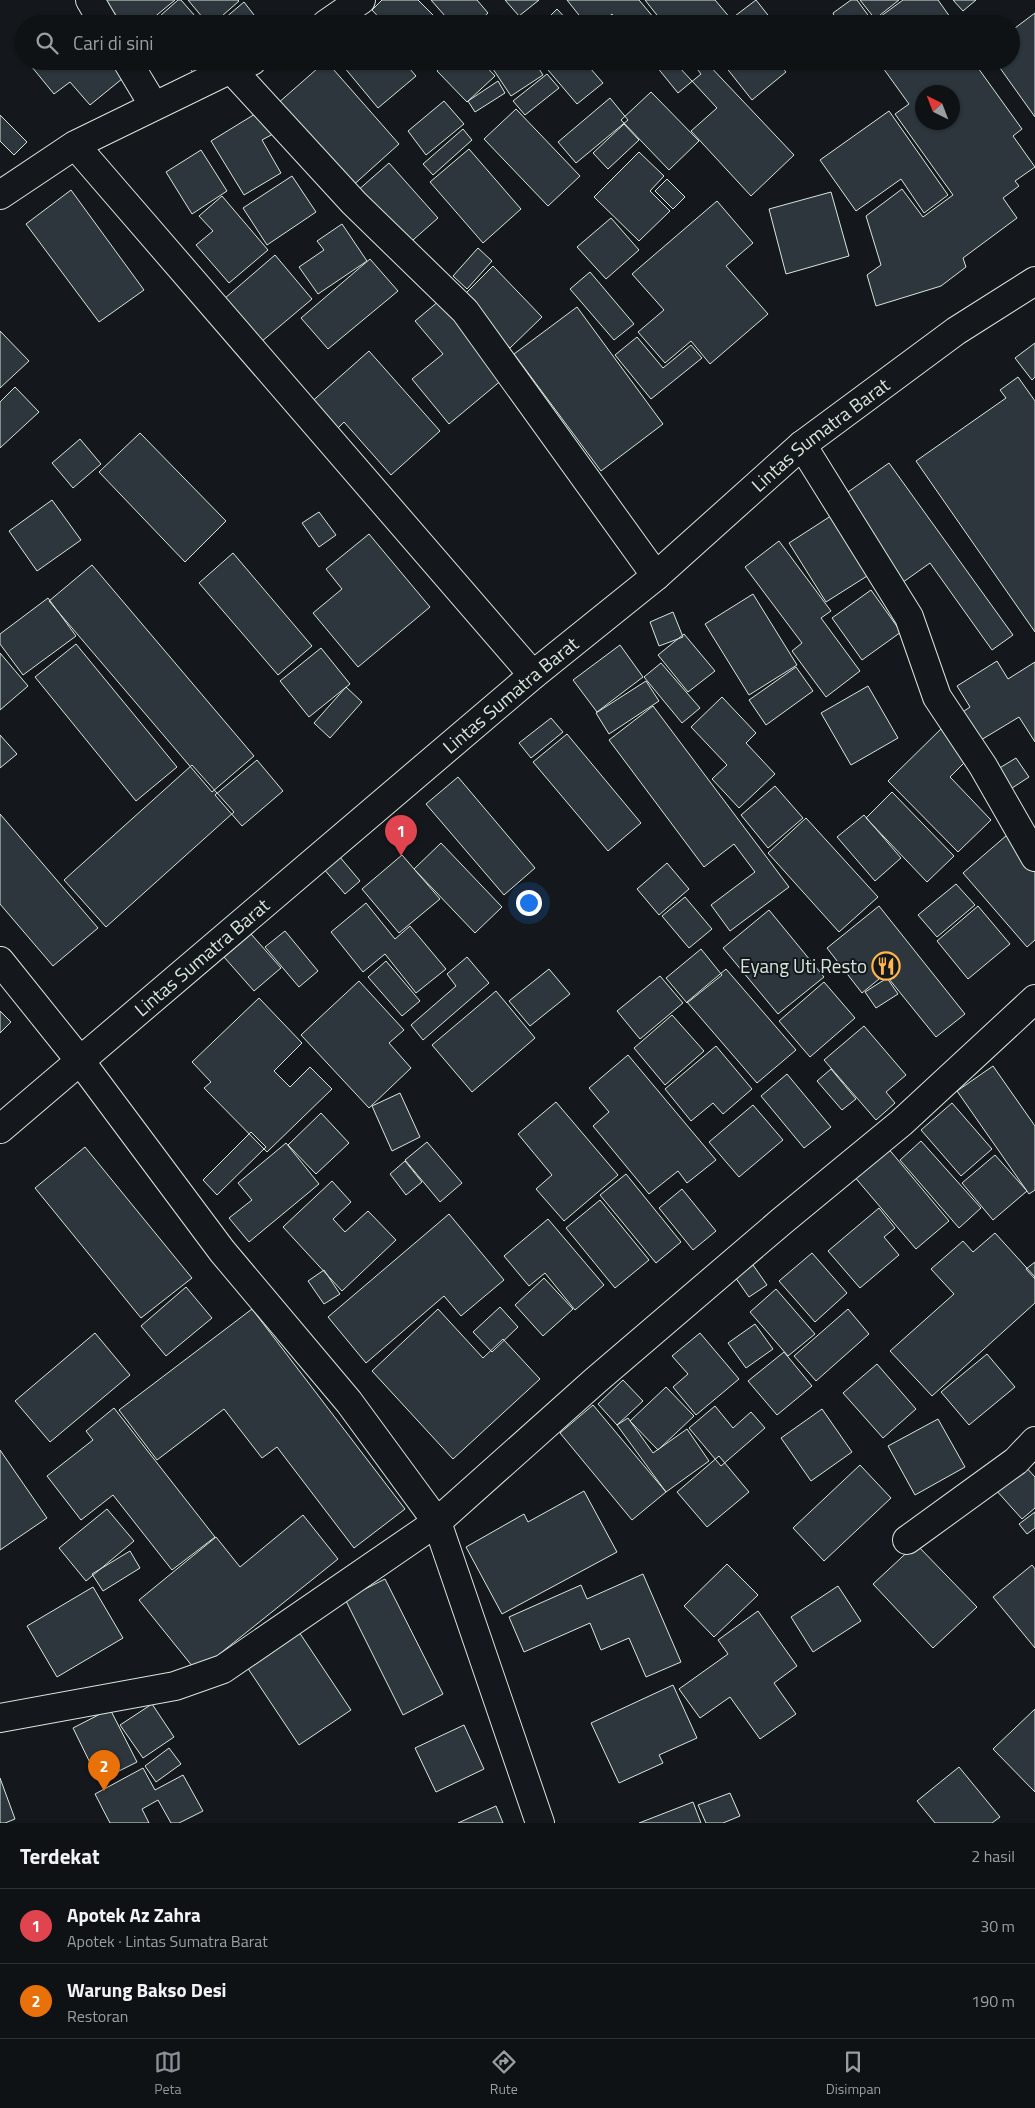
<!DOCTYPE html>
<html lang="id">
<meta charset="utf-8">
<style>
:root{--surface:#0f1215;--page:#1d2022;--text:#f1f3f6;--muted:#9b9ea0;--line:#2f3234;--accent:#8c9099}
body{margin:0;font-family:"Titillium Web",sans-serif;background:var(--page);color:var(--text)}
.compass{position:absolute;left:915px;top:85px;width:45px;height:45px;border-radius:50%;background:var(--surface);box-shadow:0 1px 4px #0004;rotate:318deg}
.you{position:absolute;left:528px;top:902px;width:18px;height:18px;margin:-12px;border:4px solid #fff;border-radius:50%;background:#1a73e8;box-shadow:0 0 0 8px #1a73e833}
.badge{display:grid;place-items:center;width:32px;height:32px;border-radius:50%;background:var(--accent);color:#fff;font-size:16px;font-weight:700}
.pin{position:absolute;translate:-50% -41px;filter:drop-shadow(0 1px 2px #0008)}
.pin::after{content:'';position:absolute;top:26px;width:18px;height:15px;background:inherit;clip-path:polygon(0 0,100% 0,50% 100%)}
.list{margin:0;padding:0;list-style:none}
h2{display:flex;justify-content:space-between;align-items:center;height:65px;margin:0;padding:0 20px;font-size:21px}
h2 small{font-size:16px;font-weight:400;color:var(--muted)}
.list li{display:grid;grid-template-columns:32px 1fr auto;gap:15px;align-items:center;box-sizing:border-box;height:75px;padding:0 20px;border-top:1px solid var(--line)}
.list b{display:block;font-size:19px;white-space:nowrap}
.list p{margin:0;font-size:16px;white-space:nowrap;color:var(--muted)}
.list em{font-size:16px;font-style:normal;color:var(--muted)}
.icon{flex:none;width:28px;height:28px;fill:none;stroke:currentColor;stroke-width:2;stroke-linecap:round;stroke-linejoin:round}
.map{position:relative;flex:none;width:1035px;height:1823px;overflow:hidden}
.search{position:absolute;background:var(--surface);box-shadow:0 1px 4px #0004;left:15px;right:15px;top:15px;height:55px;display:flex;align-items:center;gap:12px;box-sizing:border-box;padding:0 18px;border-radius:28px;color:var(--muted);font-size:19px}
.sheet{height:215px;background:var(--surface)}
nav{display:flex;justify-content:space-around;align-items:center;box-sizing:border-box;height:70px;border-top:1px solid var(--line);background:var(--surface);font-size:14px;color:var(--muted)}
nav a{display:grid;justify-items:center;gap:2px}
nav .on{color:var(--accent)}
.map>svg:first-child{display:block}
</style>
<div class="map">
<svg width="1035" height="1823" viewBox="0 0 1035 1823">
<rect width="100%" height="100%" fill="#14181c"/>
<!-- building -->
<path fill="#2c363c" stroke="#d8e6dc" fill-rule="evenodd" d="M104,0H175L146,24H123Z
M178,0H181L202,24H151Z
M188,0H238L239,1L213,24H208Z
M382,0H418L442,24H385L372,10Z
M431,0H477L488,13L476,24H452Z
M505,0H539L519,16Z
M567,0H639L659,24H620L612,14L600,24H586Z
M645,0H715L731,19L756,0L775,24H695L688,16L679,24H664Z
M851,0H857L873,22L903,0H938L955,24H837L833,13Z
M860,0H899L875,19Z
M953,0H976L963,11Z
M244,2L261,24H218Z
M557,9L571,24H542Z
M1035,13V117L995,61H1011V31Z
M27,61H118L128,74L90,105L70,82L54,94Z
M185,61H211L193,73Z
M326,61L399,144L350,188L277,104Z
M339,61H403L416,76L378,108Z
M447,61H481L495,76L467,102L437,71Z
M498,61H534L543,75L511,96L491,66Z
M558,61H584L603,83L577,104L548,70Z
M652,61H691L701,74L678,93Z
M685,61H705L794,155L751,196L691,131L717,108L679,67Z
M721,61H777L786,72L752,100Z
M878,61H973L1022,129L1013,136L1035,167L1015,181L1019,186L1003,198L1017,218L963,258L966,267L941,286L876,306L867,275L881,265L866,216L902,189L923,217L953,195L895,114L909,104ZM922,92H952V122H922Z
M547,74L559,88L525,115L513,101Z
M498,81L505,93L475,112L468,101Z
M651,92L699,141L669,170L621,120Z
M610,98L628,120L576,163L558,142Z
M444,101L464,124L426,155L408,131Z
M516,109L580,176L548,206L484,139Z
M260,111L273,134L262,140L281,173L244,195L211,141Z
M889,111L948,195L924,213L901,179L856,211L820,160Z
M0,115L27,142L14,155L0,141Z
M624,124L639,140L608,169L593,153Z
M463,129L472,140L433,175L423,164Z
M469,149L521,209L483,243L430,182Z
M201,150L227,191L192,214L166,172Z
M639,152L664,176L650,191L670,211L639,241L594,197Z
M389,163L438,218L405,247L356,192Z
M292,176L316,212L267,245L243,208Z
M667,179L685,197L673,209L655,191Z
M71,190L144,290L99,322L26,224Z
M831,192L849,256L786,274L769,209Z
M222,196L268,250L229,283L196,245L213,231L199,216Z
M717,201L753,243L726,266L768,314L710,364L691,341L665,363L638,332L664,310L632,274Z
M611,218L639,250L606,279L577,247Z
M342,224L367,261L318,294L299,267L324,250L317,241Z
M478,248L492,261L467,289L453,276Z
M275,255L312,299L261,342L224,299Z
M370,259L398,291L328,349L301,318Z
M493,266L542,317L510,348L461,298Z
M590,272L634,324L614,340L570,289Z
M445,296L509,374L449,424L412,379L443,354L415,321Z
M577,307L663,424L601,471L514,354Z
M0,331L29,361L0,388Z
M637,337L663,368L691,345L702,358L651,399L615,355Z
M1035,343V377L1032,380L1015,358Z
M369,351L440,431L391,475L344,422L333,433L308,405Z
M1018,377L1035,401V632L916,461L1006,398L1000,390Z
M15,387L39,412L0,448V402Z
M140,433L226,521L185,562L99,472Z
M80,439L101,464L73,488L52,463Z
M889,463L1013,635L992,650L930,563L899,585L838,499Z
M52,500L81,540L37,571L9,531Z
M319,512L336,535L319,547L302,523Z
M837,512L875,571L826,602L789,543Z
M369,534L430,607L358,667L313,613L342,589L326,569Z
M779,541L831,611L821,618L860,671L826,697L792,651L802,643L745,567Z
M233,553L312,646L278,675L199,583Z
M92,565L254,756L212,792L49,601Z
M871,590L901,632L862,660L832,618Z
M753,594L797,665L749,695L705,624Z
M48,598L76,636L23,675L0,644V634Z
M673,612L683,637L659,646L650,622Z
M684,634L715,671L688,692L658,655Z
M76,644L177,767L136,801L35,677Z
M620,645L643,677L597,712L573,680Z
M321,648L350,684L309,717L280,681Z
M0,653L28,686L0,710Z
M997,661L1008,679L1035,662V742L1019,717L971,746L954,718L970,707L957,686Z
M661,663L700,708L682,723L644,677Z
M796,667L813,691L766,725L749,700Z
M646,681L659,701L609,734L596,713Z
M868,686L898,738L851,765L821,713Z
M346,687L362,702L330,738L314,723Z
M722,697L756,733L746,743L775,774L739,808L712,779L727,765L691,727Z
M653,706L789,887L730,931L711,905L755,872L734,844L704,867L609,740Z
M551,718L563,732L531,758L519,743Z
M945,725L973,754L950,777L991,820L958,852L888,781Z
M567,734L641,823L608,851L533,762Z
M0,735L17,754L0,768Z
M1016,758L1029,777L1006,792L993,772Z
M257,760L283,791L242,826L215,795Z
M192,765L234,812L106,927L64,880Z
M458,777L535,868L504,895L426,804Z
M775,786L803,818L768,848L741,815Z
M892,792L954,856L927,882L866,818Z
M0,814L98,928L53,966L0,904Z
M864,815L901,858L875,881L837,837Z
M806,818L878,897L839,932L768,853Z
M1007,835L1035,868V940L1027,947L963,873Z
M441,843L502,907L475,933L414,869Z
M402,855L440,899L399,933L362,889Z
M339,856L360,881L345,894L323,868Z
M667,863L689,889L659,915L637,889Z
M956,884L975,905L937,937L918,915Z
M685,897L712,929L689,948L662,916Z
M366,903L395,939L410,926L446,969L416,993L385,954L363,972L331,932Z
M879,906L965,1014L936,1037L885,974L862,993L827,948Z
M978,906L1010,944L968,979L937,941Z
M769,910L824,977L778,1014L723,948Z
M285,931L318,971L299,987L265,947Z
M251,934L281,968L254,991L224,957Z
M701,949L722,975L687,1003L666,978Z
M467,957L489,983L423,1040L411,1025L456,986L447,974Z
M386,961L420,1001L402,1016L368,977Z
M549,969L570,994L530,1026L509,1001Z
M726,969L796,1050L757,1083L687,1002Z
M660,976L683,1003L640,1039L617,1011Z
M887,978L898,994L876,1008L865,992Z
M359,981L404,1030L389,1043L411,1068L369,1108L301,1035Z
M824,982L855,1018L810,1057L779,1021Z
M496,991L535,1038L472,1092L432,1045Z
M259,998L302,1043L274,1071L290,1087L310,1067L332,1089L267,1152L204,1088L211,1082L192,1062Z
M0,1011L11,1022L0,1033Z
M672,1015L704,1051L665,1085L634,1048Z
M864,1026L906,1075L886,1092L895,1103L876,1120L824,1060Z
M716,1046L752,1089L723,1114L713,1103L691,1121L665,1089Z
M628,1055L716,1160L687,1183L678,1171L649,1194L593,1126L609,1112L589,1088Z
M993,1066L1035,1126V1190L1029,1194L957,1091Z
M831,1069L856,1099L842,1110L817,1081Z
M787,1074L831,1127L804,1148L761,1096Z
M400,1093L420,1137L392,1151L372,1106Z
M556,1102L618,1175L564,1221L536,1189L552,1175L518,1134Z
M952,1103L992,1149L961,1176L921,1130Z
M753,1105L783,1140L739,1177L709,1142Z
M321,1113L349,1143L316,1174L288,1145Z
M251,1132L266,1147L217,1195L203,1180Z
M921,1141L981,1208L959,1228L900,1160Z
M427,1142L462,1183L440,1202L405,1160Z
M286,1143L319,1184L249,1242L229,1218L252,1200L238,1183Z
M85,1147L192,1278L141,1318L35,1188Z
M887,1147L949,1221L916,1249L853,1175Z
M995,1155L1027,1191L993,1220L962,1183Z
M405,1161L422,1182L406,1195L390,1174Z
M626,1174L681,1242L656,1263L600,1195Z
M332,1181L351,1202L333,1219L345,1232L368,1211L396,1240L342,1291L283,1227Z
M682,1189L716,1231L693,1250L659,1208Z
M600,1200L649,1260L615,1288L566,1228Z
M879,1208L895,1228L884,1237L899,1255L860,1288L828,1251Z
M449,1214L504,1280L461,1316L444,1296L366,1363L328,1317Z
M548,1219L604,1285L575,1310L545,1273L529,1286L504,1256Z
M995,1233L1035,1277V1303L932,1396L890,1351L954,1294L931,1269L963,1241L973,1252Z
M812,1253L847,1293L815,1322L779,1281Z
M1035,1262V1279L1026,1269Z
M753,1265L767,1285L749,1297L735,1277Z
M324,1270L340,1294L324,1304L308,1281Z
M544,1278L573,1309L543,1336L515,1305Z
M186,1287L212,1318L166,1356L141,1326Z
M776,1289L815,1334L788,1356L750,1312Z
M500,1307L518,1327L492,1352L473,1332Z
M252,1309L405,1509L354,1548L277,1447L262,1458L224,1409L157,1460L119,1410Z
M438,1309L483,1358L503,1339L540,1379L453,1459L372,1371Z
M848,1309L869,1334L816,1381L794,1356Z
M755,1324L773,1349L746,1368L728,1343Z
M95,1333L130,1375L50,1442L15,1401Z
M700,1333L739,1379L696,1415L673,1387L688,1374L672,1356Z
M784,1352L812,1386L777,1415L748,1381Z
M987,1354L1015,1387L969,1425L941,1392Z
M877,1364L916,1409L883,1438L843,1393Z
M623,1380L643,1401L617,1425L598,1404Z
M666,1387L694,1416L658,1450L630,1421Z
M593,1405L666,1492L632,1520L560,1433Z
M715,1406L733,1428L751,1412L765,1428L721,1466L689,1428Z
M114,1408L215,1537L172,1570L113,1495L81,1520L47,1476L93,1440L86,1431Z
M822,1409L852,1452L811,1481L781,1438Z
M628,1418L653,1453L687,1429L709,1461L666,1492L617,1425Z
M938,1419L965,1467L915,1495L888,1446Z
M0,1450L47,1518L0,1550Z
M719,1456L749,1492L707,1527L677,1492Z
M1023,1464L1035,1477V1508L1022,1519L995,1489Z
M860,1465L891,1498L824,1561L793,1528Z
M584,1491L617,1552L502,1614L466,1547L524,1514L528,1522Z
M107,1509L134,1541L86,1581L59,1548Z
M1035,1512V1528L1027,1534L1019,1524Z
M303,1515L338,1559L197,1672L139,1600L216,1537L240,1567Z
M916,1544L977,1607L933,1648L873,1584Z
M130,1551L140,1568L103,1591L92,1574Z
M727,1564L758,1595L714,1637L684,1606Z
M1032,1565L1035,1569V1648L993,1597Z
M643,1574L681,1662L646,1677L629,1638L601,1650L590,1623L524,1652L509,1617L581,1585L587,1599Z
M385,1579L443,1694L403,1715L345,1599Z
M838,1586L861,1621L813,1652L791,1617Z
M93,1587L123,1638L57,1677L27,1626Z
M758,1611L797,1666L774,1683L796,1714L760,1739L730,1697L700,1718L679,1689L728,1654L718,1640Z
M295,1626L351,1710L299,1745L243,1661Z
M673,1685L697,1738L659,1755L663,1763L619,1783L591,1723Z
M152,1704L174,1737L143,1758L120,1725Z
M110,1709L137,1762L99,1781L73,1728Z
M1035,1709V1792L993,1749Z
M464,1725L484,1769L436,1792L415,1748Z
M169,1748L181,1764L156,1782L145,1766Z
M959,1767L1000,1817L992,1823H935L917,1801Z
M143,1768L155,1790L183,1775L203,1811L179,1823H171L158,1800L142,1809L149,1823H110L95,1794Z
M0,1778L15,1819L5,1823H0Z
M730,1793L740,1816L723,1823H706L698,1805Z
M693,1802L701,1823H639Z
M496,1806L503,1823H458Z"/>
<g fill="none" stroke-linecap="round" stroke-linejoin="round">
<!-- minor casing -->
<g stroke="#d8e6dc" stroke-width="30">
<path id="minor" d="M90,0L104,24
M326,24L361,0
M127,61L154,106
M231,69L354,203L465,311L656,576
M75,145L533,675
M0,195L75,145L231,69L252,61
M802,445L909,617L937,697L983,766L1035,857
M0,961L81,1062L222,1251L349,1402L437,1522L540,1823
M907,1540L1016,1461L1035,1441
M0,1718L175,1686L223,1669L437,1522L595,1381L782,1221L901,1123L1035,999"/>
</g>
<!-- highway casing -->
<g stroke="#d8e6dc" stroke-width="30">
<g id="highway">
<path id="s1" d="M0,1129L533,675L656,576L802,445L956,331L1035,281"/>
</g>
</g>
<!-- minor -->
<use href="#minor" stroke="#14181c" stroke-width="28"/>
<!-- highway -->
<use href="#highway" stroke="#14181c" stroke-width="28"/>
</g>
<!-- icons -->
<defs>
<g id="restaurant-ring" transform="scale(1.4375)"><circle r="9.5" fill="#14181c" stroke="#ffb74d" stroke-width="1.5"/><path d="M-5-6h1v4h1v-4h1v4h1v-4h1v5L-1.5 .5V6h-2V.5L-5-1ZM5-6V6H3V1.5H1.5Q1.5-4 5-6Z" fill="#ffb74d"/></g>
</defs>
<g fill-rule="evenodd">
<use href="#restaurant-ring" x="886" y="966"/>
</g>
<g text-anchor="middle" stroke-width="4" stroke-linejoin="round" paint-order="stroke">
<!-- street labels -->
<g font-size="19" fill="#d8e6dc" stroke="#14181c">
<text dy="7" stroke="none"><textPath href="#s1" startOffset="1075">Lintas Sumatra Barat</textPath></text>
<text dy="7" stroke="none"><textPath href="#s1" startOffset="670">Lintas Sumatra Barat</textPath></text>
<text dy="7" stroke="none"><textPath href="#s1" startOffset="265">Lintas Sumatra Barat</textPath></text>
</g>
<!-- poi labels -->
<g font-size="19" fill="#d8e6dc" stroke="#14181c" text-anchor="end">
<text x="867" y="973">Eyang Uti Resto</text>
</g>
</g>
</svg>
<svg class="compass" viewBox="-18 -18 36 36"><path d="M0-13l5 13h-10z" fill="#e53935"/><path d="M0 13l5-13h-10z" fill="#9b9ea0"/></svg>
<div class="you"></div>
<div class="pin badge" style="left:401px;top:856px;background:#e0444e">1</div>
<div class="pin badge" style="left:104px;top:1791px;background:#e8710a">2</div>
<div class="search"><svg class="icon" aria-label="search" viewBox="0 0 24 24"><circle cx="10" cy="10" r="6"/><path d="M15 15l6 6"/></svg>Cari di sini</div>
</div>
<section class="sheet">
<h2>Terdekat<small>2 hasil</small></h2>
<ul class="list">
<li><span class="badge" style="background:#e0444e">1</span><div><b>Apotek Az Zahra</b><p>Apotek · Lintas Sumatra Barat</p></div><em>30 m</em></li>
<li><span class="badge" style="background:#e8710a">2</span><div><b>Warung Bakso Desi</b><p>Restoran</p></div><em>190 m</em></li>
</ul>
</section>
<nav>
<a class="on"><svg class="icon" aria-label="map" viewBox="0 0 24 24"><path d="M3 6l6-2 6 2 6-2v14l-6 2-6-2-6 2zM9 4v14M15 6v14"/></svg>Peta</a>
<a><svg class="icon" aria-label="directions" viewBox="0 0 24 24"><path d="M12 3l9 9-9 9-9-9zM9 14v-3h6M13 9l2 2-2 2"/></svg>Rute</a>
<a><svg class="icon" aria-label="saved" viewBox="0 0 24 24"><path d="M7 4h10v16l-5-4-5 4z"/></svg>Disimpan</a>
</nav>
